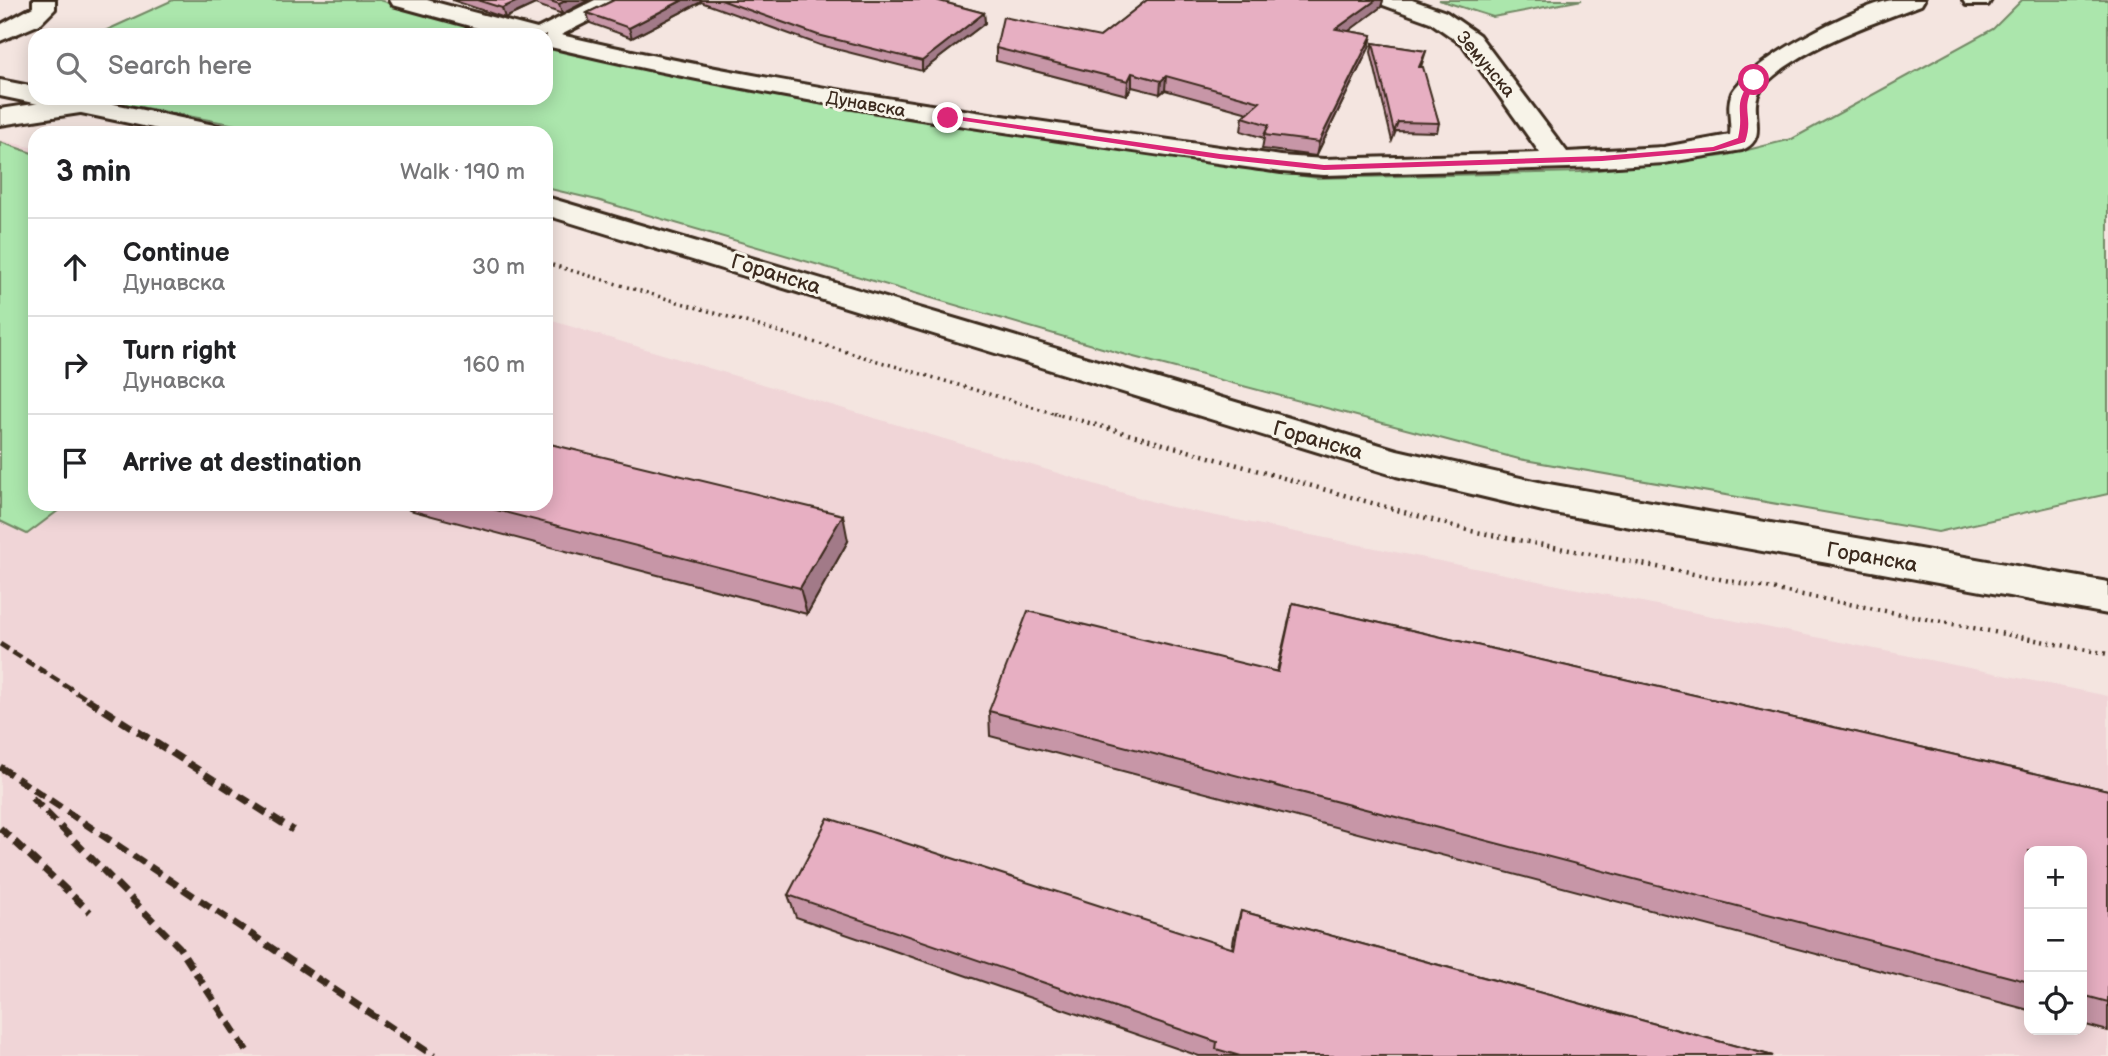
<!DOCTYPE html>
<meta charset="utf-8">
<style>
:root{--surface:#fff;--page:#f6f6f6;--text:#202124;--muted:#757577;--line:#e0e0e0}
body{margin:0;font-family:"Balsamiq Sans",sans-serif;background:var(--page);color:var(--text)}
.controls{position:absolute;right:21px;bottom:21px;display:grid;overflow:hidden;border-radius:14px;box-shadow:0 4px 18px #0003}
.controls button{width:63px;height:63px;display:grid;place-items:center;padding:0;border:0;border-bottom:2px solid var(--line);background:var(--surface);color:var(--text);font:35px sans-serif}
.stop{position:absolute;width:21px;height:21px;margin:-16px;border:5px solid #db2777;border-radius:50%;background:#fff}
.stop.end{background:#db2777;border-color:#fff;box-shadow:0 2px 7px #0008}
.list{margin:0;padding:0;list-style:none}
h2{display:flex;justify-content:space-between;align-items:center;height:91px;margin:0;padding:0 28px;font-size:30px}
h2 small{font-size:23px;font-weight:400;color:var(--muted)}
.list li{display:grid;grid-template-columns:46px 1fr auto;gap:21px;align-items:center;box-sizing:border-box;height:98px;padding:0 28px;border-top:2px solid var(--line)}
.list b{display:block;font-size:26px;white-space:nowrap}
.list p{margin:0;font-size:23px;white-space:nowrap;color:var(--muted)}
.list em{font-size:23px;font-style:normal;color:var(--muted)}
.icon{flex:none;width:38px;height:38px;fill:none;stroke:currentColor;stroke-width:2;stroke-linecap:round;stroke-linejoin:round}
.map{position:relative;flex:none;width:2108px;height:1056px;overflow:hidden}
.search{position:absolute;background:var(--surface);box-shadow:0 4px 18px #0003;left:28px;top:28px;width:525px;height:77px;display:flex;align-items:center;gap:18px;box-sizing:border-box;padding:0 24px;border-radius:21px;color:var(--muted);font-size:26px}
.panel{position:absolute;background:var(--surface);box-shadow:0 4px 18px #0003;left:28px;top:126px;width:525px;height:385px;border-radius:21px}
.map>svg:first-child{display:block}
</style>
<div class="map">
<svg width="2108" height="1056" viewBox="0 0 2108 1056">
<rect width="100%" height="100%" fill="#f4e5e0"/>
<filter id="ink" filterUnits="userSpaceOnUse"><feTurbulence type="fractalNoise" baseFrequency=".0143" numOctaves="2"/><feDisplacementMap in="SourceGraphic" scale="14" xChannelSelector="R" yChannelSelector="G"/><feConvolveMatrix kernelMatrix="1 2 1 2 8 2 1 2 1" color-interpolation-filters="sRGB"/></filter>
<g filter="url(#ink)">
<!-- built -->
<path fill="#f0d5d7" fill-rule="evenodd" d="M0,140L35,148V504H546V319L1167,506L2108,696V1056H0ZM2029,851H2082V1030H2029Z"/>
<!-- green -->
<path fill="#abe6ac" stroke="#738865" stroke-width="2" d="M173,0H380L494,35H96Z
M1439,0H1582L1493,17Z
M2022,0H2108V494L1938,532L1519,459L1126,355L597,200L546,188V133H279L92,98H546V47L838,108L1317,178L1580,172L1723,156L1792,139L1993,29Z
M0,142L35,154V504H67L27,534L0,521Z"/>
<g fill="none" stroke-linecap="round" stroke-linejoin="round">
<!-- minor casing -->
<g stroke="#3b2a1e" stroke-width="6">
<path id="minor" d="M33,0H55V9L40,24L0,41V25L33,7Z
M390,0H427L537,29L595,0H623L620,5L561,35C798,91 1040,121 1281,156L1324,159L1540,153L1463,45L1430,22L1383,5L1380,0H1412L1446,12L1479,35L1567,152L1664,147L1730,135C1732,122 1726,106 1732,93C1749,61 1856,6 1892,0C1902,0 1914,0 1924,0L1921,5C1875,22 1798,49 1764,85C1743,108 1773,137 1742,150L1664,163L1602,167L1324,175L1281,172C1035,137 788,104 546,46V35H503L393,5Z
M1963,0H1991L1988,5H1966Z
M75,98L89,100L93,105L89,110L80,113L0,125V109Z"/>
</g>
<!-- major casing -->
<g stroke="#3b2a1e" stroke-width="6">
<path id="major" d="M0,80L35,87V98H86L214,125L223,127L227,133H177L0,96Z
M546,197L1397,450L1543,483L2108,582V614L1543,511L1396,476L546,215Z"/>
</g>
<!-- path-far1 -->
<path stroke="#3b2a1e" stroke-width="3.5" stroke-dasharray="2 4.5" stroke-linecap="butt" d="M546,263L1060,415"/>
<!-- path -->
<path stroke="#3b2a1e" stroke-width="4.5" stroke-dasharray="2 5" stroke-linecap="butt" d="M1054,413L1471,531L2108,654"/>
<!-- minor -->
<use href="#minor" fill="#f7f3e8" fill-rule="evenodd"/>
<!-- major -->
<use href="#major" fill="#f7f3e8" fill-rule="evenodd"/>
<!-- rail-far1 -->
<path stroke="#3b2a1e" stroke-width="5" stroke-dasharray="10 5" stroke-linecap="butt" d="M0,644L90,701"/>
<!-- rail -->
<path stroke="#3b2a1e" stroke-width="7" stroke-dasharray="13 7" stroke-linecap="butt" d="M87,699L293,830
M0,767L434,1056
M32,798L179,947L250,1056
M0,828L90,912"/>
</g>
<!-- wall -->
<path fill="#c796a7" stroke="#3b2a1e" stroke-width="2" d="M452,0H589L562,14L535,4L505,18Z
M614,0H942L943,2L984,13L985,23L922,71L820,45L701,2L632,38L590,23L587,13Z
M1147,0H1383L1381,7L1348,31L1372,35L1369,48L1316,156L1262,149L1264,138L1241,131L1243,117L1248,113L1165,90L1160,94L1132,87L1127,95L996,61V48L1100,37Z
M1373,43L1426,51L1421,67L1439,123L1437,132L1396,131L1392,141L1371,52Z
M405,504H546L848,541L807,614L409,510Z
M1293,603L2108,790V1031L2082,1024V851H2029V1010L990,736L989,711L1277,671Z
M788,895L1232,949L1235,932L1241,911L1773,1056H1199L796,917Z"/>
<!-- shaded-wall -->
<path fill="#a27a88" stroke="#3b2a1e" stroke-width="2" d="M520,0H533L535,4L505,18L502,8Z
M567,0H589L562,14L559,4Z
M683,0H700L701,2L632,38L629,28Z
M1376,0H1383L1381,7L1334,42L1336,29Z
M984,13L985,23L922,71V61Z
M1372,35L1369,48L1316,156L1319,142Z
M1132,73V87L1127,95L1128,81Z
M1166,76L1165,90L1160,94L1161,81Z
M843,515L848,541L807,614L800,588Z"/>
<!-- building -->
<path fill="#e7afc2" stroke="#3b2a1e" stroke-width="2" d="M477,0H520L502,8Z
M547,0H567L559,4Z
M614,0H683L629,28L587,13Z
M721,0H940L939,1L984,13L922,61L818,35Z
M1147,0H1376L1336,29L1372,35L1319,142L1264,135L1269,125L1243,117L1260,102L1166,76L1161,81L1132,73L1128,81L996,48L1003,17L1100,37Z
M1373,43L1426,51L1419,67H1423L1439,123L1398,122L1394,132Z
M546,443L843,515L800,588L473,504H546Z
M1293,603L2108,790V1002L2082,995V851H2029V982L989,711L1028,611L1278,672Z
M828,818L1234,949L1241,911L1773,1056H1240L1216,1049L1217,1042L788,895Z"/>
</g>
<!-- route -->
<path fill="#db2777" d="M1752,78L1758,80C1737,109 1755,113 1745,142L1714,151L1602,161L1324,170L1220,159L944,118L948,115L1220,154L1324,165L1602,156L1713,147L1738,138C1745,109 1731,108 1752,78Z"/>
<g text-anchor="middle" stroke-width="6" stroke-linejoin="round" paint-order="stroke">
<!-- far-street labels -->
<g font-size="18" fill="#3b2a1e" stroke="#f7f3e8">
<text transform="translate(1486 64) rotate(50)" y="6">Земунска</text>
<text transform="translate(866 104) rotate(10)" y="6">Дунавска</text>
</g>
<!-- street labels -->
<g font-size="21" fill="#3b2a1e" stroke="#f7f3e8">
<text transform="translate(776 274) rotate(17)" y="7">Горанска</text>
<text transform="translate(1318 440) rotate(16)" y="7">Горанска</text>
<text transform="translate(1872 557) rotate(10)" y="7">Горанска</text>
</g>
</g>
</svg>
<div class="controls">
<button>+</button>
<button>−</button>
<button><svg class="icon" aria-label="locate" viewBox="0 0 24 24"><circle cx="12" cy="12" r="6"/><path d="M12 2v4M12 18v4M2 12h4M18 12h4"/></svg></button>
</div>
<div class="stop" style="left:1754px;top:80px"></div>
<div class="stop end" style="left:948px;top:118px"></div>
<div class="search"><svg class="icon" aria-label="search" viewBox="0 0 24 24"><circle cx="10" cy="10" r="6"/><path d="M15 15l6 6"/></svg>Search here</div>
<section class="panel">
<h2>3 min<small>Walk · 190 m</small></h2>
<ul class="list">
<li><svg class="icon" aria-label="ahead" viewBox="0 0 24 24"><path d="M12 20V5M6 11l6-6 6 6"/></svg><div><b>Continue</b><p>Дунавска</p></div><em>30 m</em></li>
<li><svg class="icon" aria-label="right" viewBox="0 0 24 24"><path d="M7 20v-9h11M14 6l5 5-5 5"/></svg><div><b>Turn right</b><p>Дунавска</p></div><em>160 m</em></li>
<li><svg class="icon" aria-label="arrive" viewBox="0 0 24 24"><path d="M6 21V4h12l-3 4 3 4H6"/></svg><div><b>Arrive at destination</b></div></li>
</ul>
</section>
</div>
